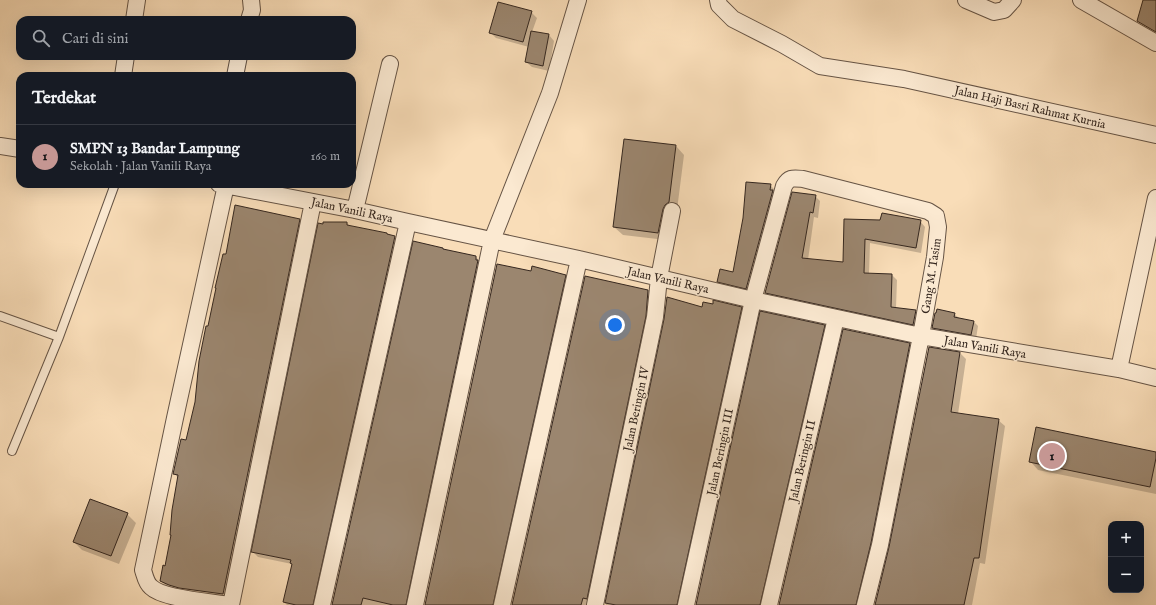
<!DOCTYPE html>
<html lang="id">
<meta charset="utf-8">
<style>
:root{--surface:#171b24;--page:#242831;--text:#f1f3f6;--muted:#9ea1a6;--line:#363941;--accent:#c59692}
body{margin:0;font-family:"IM FELL English",serif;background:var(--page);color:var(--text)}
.controls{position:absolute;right:12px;bottom:12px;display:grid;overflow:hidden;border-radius:8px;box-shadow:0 4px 16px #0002}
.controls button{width:36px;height:36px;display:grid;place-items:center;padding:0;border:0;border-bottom:1px solid var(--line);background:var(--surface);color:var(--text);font:20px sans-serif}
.you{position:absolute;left:615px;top:325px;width:14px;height:14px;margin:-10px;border:3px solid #fff;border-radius:50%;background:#1a73e8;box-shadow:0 0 0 6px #1a73e833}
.badge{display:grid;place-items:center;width:26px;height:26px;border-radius:50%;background:var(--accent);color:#111;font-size:13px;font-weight:700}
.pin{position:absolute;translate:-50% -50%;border:2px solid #fff;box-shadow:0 1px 4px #0006}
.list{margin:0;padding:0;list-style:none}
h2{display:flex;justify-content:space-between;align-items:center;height:52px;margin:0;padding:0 16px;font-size:17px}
h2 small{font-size:13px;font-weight:400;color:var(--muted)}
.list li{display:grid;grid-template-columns:26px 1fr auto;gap:12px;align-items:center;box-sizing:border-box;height:64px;padding:0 16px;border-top:1px solid var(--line)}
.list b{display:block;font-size:15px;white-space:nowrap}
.list p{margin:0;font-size:13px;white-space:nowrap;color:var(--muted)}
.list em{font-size:13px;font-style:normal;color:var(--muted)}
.icon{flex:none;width:22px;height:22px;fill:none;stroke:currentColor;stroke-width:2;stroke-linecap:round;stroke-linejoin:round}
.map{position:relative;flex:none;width:1156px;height:605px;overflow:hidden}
.search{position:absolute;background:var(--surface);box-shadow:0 4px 16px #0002;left:16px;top:16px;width:340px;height:44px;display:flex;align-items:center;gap:10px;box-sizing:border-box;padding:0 14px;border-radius:12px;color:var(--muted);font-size:15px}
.panel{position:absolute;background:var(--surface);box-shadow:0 4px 16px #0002;left:16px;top:72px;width:340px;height:116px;border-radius:12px}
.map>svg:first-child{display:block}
</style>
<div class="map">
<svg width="1156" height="605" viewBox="0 0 1156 605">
<rect width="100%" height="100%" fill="#f9ddb8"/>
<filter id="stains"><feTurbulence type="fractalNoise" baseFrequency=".005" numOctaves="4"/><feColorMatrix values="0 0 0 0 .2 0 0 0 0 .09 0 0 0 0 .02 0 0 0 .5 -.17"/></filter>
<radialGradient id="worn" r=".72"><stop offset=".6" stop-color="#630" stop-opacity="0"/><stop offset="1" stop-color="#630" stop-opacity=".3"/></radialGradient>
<!-- shadow -->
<path fill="#0003" d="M1144,0H1156V34L1145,28L1138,21Z
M531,12L537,18L532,32L549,35L554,41L549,71L532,67L526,62L529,47L496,38L490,32Z
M676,146L684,155L677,210L666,240L623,235L614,227Z
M770,185L776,191L752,294L724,287L718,281L734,273Z
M815,196L820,201L818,218L814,217L808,260L844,263L845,220L920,221L925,227L921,253L870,243L869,274L892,275L897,280L896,308L915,311L921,316L918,329L771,298L766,293Z
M299,220L305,225L229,599L196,595L166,586L161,581L166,567L172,536L178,478L174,473L187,442L196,402L209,327L227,256Z
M347,223L350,226L395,237L400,243L319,605H287L284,602L292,564L258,557L253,552L324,225Z
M476,257L481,263L412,605H333Z
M531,272L565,275L571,281L499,605H426Z
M648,290L653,296L592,605H513Z
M703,308H741L747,313L683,605H606L665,319Z
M954,314L959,318L974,322L978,326L976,339L937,332L933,328Z
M824,326L830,331L766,605H697Z
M909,344L916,351L863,605H780Z
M960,353L966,359L958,414L998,420L1005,426L985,564L980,563L972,605H876Z
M1156,453V494L1038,470L1030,461Z
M127,514L136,523L119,564L82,550L74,542Z"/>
<!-- building -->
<path fill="#9b866f" stroke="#35271f" d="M1143,0H1156V32L1137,21Z
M498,2L532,11L523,42L489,33Z
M531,31L549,34L543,66L525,62Z
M624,139L676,145L669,202L665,205L663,209L658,233L613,227Z
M746,182L771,184L770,190H773L746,289L717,282L720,269L733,272L743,218Z
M792,192L816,195L813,213L810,212L802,258L843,262L844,219L880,220L882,213L921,220L916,248L865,239L864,273L892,274L891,307L916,310L913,325L765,293Z
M235,205L300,219L223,594L179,588L169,585L160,581L163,565L165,566L171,535H170L172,510L178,475L173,474L181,439L186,440L195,402L199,361L206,326H208L216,288H215L223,254H226Z
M323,222H347V225L387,233V234L395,236L313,605H296L283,602L292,564L290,563L291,560L251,552L318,223L323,224Z
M413,241L443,248V249L476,256V260H478L406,605H393L363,598L361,605H332Z
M497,264L531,271L532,266L566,275L493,605H425Z
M585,276L648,290L646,316L587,599L583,598L581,605H512Z
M667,297L702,307L703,302L713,304V300L742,307L677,605H616L605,603L664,319Z
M937,309L955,313L954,317L974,321L971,335L932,328L935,313H936Z
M760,311L825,325L760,605H696Z
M843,329L910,343L871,543L856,605H779Z
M929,347L960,352L951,412L999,419L979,558H974L964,605H875L889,547Z
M1036,427L1156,452V458L1150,487L1029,462Z
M90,499L128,513L111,556L73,542Z"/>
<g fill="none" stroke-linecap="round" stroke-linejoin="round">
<!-- lane casing -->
<g stroke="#665445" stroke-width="10">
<path id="lane" d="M0,316L59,337
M12,451L59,337L115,184"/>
</g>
<!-- street casing -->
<g stroke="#665445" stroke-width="18">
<path id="street" d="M718,0L719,5L733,19L782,44L820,66L904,79L1156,135
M966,0L994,12L1004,10L1013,0
M1081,0L1156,43
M134,20L137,0
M249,20L252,10L251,0
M123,76L126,56
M235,76L239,56
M0,146L20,149
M219,184L355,210L408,222L579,259L753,300L921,336L1119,369L1156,378
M226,185L175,418L143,570C145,576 146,583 151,587C163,599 212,602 230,605
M355,210L390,64
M1119,369L1156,198
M231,605L313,202
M322,605L408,222
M415,605L492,240L550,93L578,0
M502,605L579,259
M595,605L655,317L659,278L672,211
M686,605L753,300L784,186C789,177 793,178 803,179L928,211L936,216L938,227L935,257L921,336L880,545L865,605
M769,605L836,318"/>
</g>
<!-- lane -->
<use href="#lane" stroke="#fbe9d1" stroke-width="8"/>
<!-- street -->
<use href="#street" stroke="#fbe9d1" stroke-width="16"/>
</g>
<g text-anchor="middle" stroke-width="3" stroke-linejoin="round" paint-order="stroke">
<!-- street labels -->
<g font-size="12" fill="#35271f" stroke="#fbe9d1">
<text transform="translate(1030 107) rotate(13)" y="4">Jalan Haji Basri Rahmat Kurnia</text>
<text transform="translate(352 210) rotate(12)" y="4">Jalan Vanili Raya</text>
<text transform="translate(931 276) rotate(-81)" y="4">Gang M. Tasim</text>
<text transform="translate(668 280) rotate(13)" y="4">Jalan Vanili Raya</text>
<text transform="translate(985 347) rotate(10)" y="4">Jalan Vanili Raya</text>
<text transform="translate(636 409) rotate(-78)" y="4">Jalan Beringin IV</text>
<text transform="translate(720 452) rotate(-78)" y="4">Jalan Beringin III</text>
<text transform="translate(802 461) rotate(-77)" y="4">Jalan Beringin II</text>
</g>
</g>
<rect width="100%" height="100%" filter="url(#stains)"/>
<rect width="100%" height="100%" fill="url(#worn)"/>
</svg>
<div class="controls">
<button>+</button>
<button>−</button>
</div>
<div class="you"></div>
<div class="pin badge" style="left:1052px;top:456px">1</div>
<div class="search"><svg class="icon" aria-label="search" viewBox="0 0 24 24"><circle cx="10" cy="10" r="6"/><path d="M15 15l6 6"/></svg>Cari di sini</div>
<section class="panel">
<h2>Terdekat<small></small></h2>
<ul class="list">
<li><span class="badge">1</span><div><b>SMPN 13 Bandar Lampung</b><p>Sekolah · Jalan Vanili Raya</p></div><em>160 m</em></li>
</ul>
</section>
</div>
